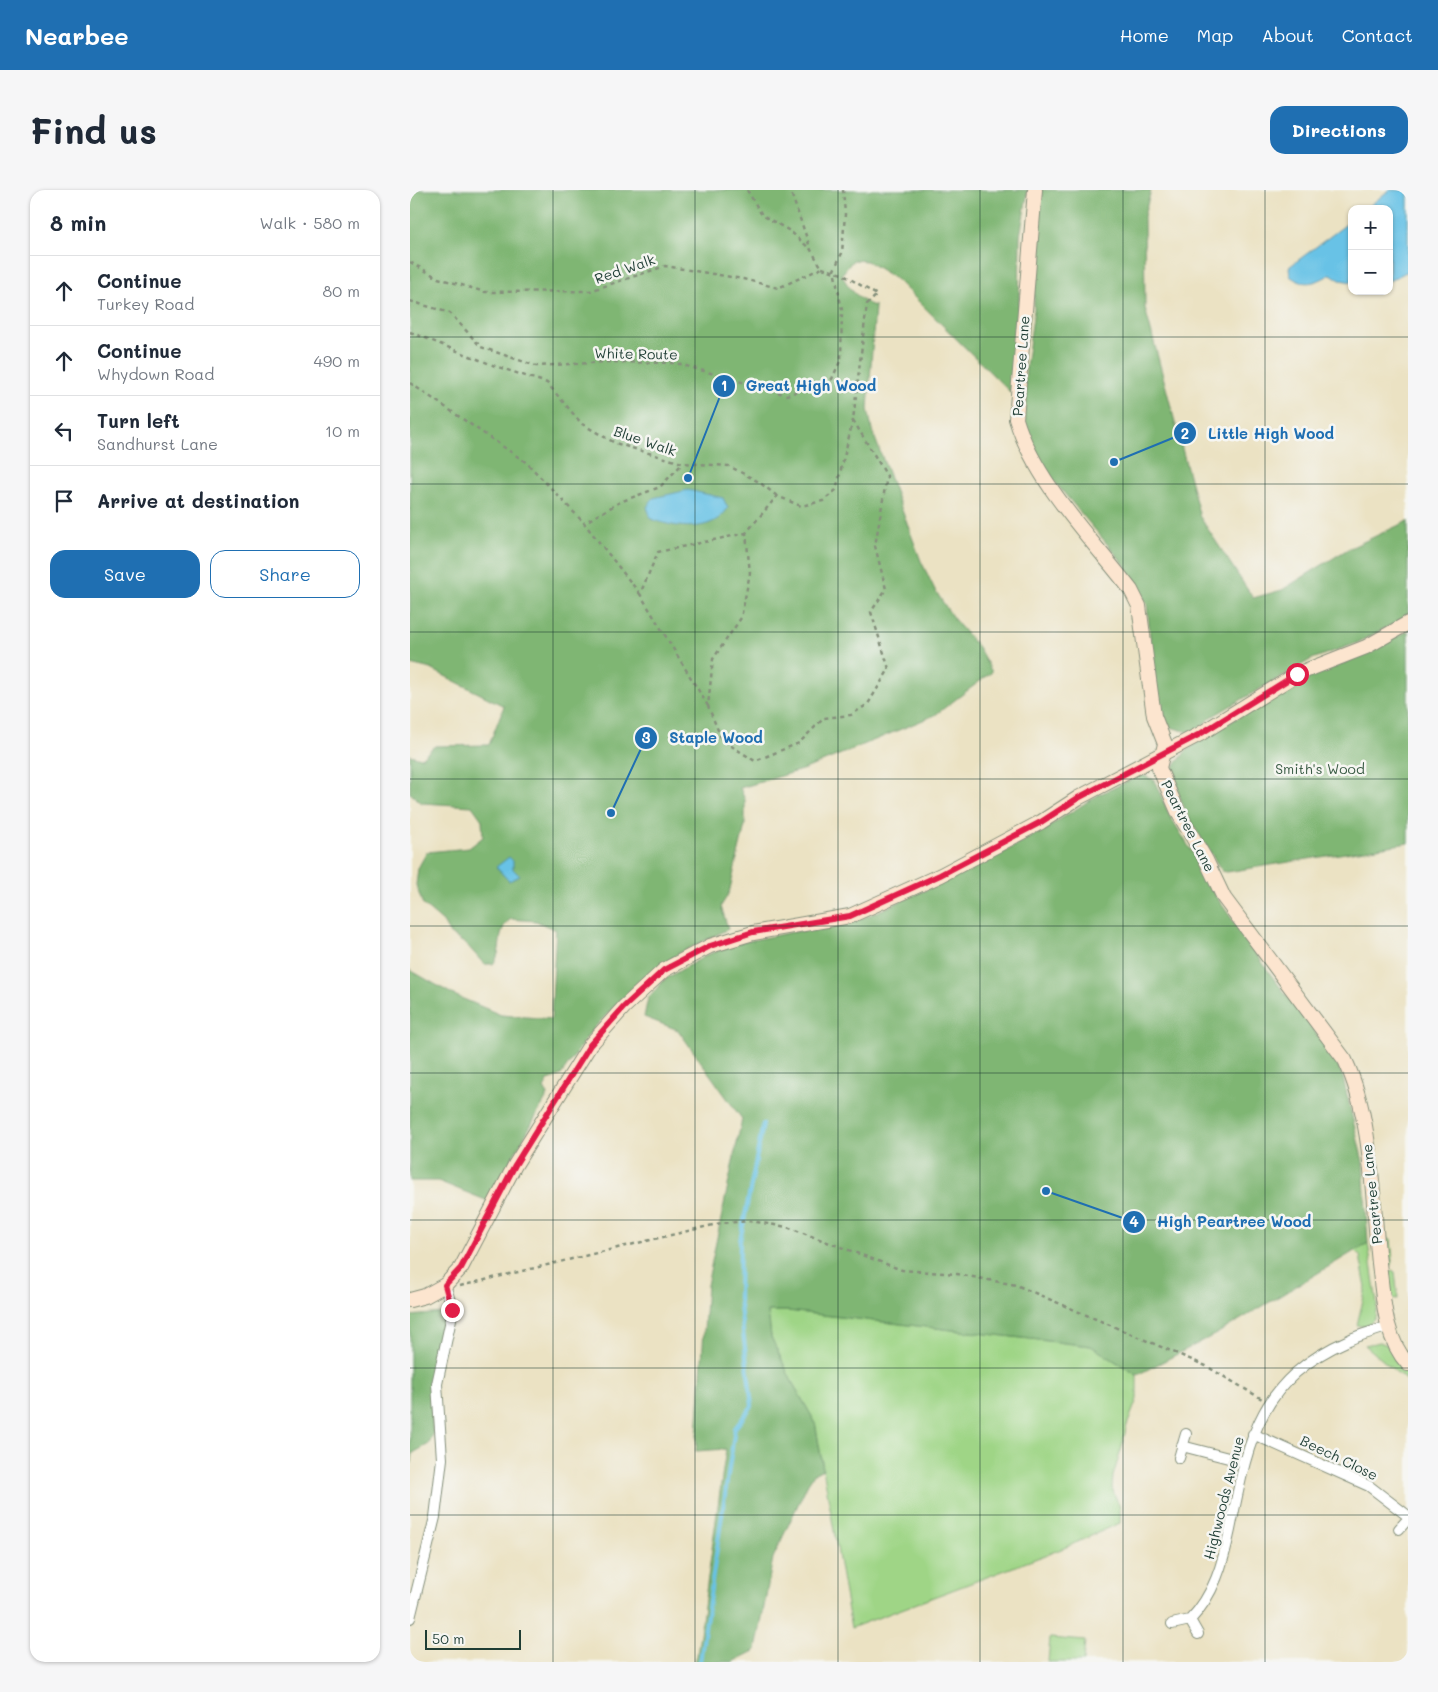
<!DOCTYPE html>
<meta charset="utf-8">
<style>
:root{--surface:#fff;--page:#f6f6f7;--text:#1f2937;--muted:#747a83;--line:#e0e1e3;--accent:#1f6fb2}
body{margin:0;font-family:Mali,sans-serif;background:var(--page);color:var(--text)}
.controls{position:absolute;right:15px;top:15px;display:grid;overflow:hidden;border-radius:10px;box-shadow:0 1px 4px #0004}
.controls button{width:45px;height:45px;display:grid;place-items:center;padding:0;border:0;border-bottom:1px solid var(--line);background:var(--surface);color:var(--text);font:25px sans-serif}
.scale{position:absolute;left:15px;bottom:12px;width:96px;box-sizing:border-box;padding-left:5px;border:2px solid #1f3d34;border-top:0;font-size:14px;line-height:18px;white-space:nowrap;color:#1f3d34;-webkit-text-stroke:4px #f6f6f2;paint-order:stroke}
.stop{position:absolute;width:15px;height:15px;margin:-11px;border:4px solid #e11d48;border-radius:50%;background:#fff}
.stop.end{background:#e11d48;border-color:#fff;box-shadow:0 1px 5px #0008}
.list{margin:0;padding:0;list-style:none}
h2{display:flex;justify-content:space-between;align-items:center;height:65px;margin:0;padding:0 20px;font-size:21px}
h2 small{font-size:16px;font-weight:400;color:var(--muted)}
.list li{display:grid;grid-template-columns:32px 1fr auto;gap:15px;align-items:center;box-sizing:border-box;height:70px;padding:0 20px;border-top:1px solid var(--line)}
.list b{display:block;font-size:19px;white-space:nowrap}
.list p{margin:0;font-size:16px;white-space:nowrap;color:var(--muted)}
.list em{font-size:16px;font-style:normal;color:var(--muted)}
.actions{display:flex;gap:10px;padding:15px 20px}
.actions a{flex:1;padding:11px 0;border:1px solid var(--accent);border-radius:15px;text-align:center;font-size:18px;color:var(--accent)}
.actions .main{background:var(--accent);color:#fff}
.icon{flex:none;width:28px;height:28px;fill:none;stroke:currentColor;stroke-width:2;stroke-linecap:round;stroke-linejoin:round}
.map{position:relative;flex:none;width:998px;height:1472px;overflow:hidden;border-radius:15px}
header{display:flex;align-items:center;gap:30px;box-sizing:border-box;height:70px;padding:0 25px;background:var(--accent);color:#fff}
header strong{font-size:24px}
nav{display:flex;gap:28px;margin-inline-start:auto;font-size:18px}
.intro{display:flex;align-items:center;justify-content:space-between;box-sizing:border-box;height:120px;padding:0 30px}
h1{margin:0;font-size:35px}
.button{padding:12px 22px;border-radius:15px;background:var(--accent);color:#fff;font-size:18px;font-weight:700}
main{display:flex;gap:30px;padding:0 30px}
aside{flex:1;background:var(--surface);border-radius:15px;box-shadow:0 1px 4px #0004}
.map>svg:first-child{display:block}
</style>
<header>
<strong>Nearbee</strong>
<nav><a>Home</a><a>Map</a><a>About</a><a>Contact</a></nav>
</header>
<div class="intro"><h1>Find us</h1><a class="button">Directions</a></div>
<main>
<aside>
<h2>8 min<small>Walk · 580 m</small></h2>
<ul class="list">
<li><svg class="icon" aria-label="ahead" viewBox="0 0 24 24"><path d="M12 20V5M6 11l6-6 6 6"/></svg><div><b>Continue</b><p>Turkey Road</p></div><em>80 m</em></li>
<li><svg class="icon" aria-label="ahead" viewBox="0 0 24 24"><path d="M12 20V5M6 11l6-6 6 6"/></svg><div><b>Continue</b><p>Whydown Road</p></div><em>490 m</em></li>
<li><svg class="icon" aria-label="left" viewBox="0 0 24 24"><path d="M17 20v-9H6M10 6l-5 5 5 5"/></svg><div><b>Turn left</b><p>Sandhurst Lane</p></div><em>10 m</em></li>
<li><svg class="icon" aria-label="arrive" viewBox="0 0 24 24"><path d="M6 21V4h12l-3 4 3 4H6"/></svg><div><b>Arrive at destination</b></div></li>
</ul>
<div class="actions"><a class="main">Save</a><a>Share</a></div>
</aside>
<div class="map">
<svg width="998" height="1472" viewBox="0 0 998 1472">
<rect width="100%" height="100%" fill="#f6f6f2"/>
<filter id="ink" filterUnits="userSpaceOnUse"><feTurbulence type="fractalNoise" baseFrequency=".02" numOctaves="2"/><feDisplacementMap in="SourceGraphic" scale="10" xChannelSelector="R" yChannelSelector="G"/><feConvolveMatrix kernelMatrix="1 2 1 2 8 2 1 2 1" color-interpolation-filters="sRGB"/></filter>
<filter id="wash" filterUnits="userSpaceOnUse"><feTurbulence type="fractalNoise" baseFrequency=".0096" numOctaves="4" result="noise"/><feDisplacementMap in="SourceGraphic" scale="20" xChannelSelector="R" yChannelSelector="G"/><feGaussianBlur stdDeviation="1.12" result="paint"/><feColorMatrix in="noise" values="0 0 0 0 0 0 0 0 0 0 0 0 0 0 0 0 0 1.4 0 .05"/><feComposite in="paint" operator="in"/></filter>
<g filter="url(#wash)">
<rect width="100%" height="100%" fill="#ebe2c3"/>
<!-- green -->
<path fill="#9fd586" stroke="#5f895d" d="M977,1049H981L983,1072L980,1076L975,1074L972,1051Z
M958,1053L967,1114L965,1127L956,1137L947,1135L956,1098L950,1066L945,1061Z
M982,1080L985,1082L988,1109L980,1108L976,1084Z
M358,1121H378L681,1156L727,1185V1209L716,1238L712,1257L703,1286L702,1298L710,1318V1333L654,1358L441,1438L405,1232L381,1190L361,1147Z
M970,1152L977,1155L998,1187V1192L955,1155Z
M640,1448L675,1451L673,1472H638Z"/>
<!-- forest -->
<path fill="#7fb673" stroke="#4f7a54" d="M0,0H618L610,46L609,116L600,202L486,89L457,71L443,70L432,84C436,97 452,113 465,116L458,219L462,240L511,371L525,400L543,428L568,457L582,482L525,525L395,579L330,598L335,610V635L319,703L311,716L318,739L266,765L228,792L182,840L151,885L139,890L134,898L138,905L78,1011L28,991H0V780L44,805L91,825L141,829L146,740L126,731L101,729C85,739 94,761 83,774H74L57,755L40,744L33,732L13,715L6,695L8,678L17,662L59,658L73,647L72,630L62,616L12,613L0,603V565L11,568L25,556L79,555L94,516L21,479L0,474Z
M630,0H741L734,26L735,118L790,327L843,408L872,400L938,359L998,331V426L947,453L902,469L803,526L789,538L778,542L757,536L751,531L747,519L737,414L714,374L643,290L622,254L613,231L616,177L624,120V58Z
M998,441V653L817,682L812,681C792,649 767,616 763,578L776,561L800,544L913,478L926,477Z
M732,585L744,590L760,626L795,683L801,699L861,785L925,868L933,888L953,972L958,1053L808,1143L727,1185L681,1156L378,1121H358L361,1147L381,1190L405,1232L413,1279L405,1283L398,1293L363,1368L346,1460L322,1472H284L287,1466L316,1259L286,1261L297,1095L332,929L268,840L234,827L238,808L255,789L299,764L333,752L383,742L427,737L458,726L571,675L635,639L688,605Z
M33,1123L35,1130L20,1198L23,1244L19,1254L3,1263L2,1273L0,1272V1126Z"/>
<!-- water -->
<path fill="#68c2e6" stroke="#44808d" d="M979,0H998V81L979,91V19H956Z
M942,30V92L930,90L921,84C907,92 895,98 880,86L879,77Z
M278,300L313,308L318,318C302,344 265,338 241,329L237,317L243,308Z
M99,667L103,671V679L110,686L99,691L86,677Z"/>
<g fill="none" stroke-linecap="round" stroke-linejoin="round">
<!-- stream -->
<path stroke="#68c2e6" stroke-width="4" d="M290,1472L325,1238L342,1216L329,1108L330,1051L353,934"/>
</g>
</g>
<g filter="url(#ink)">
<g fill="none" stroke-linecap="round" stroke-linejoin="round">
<!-- street casing -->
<g stroke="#85907c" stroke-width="12">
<path id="street" d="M843,1244L959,1296L998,1326
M772,1256L834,1272
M769,1268L776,1244
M989,1339L998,1329
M0,1428L25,1327L32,1269L27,1194L43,1120L35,1095
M780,1430C804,1405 813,1373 820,1340C838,1252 847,1190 939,1150C951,1144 966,1141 979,1136
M762,1434L780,1430L788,1444"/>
</g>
<!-- secondary casing -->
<g stroke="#85907c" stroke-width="16">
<path id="secondary" d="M625,0L606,229C625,292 680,347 721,400L729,416L744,526L755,554L749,578L769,624L796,670L814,708L935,870C963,929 962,1008 969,1073C973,1106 974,1148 998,1174
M0,1110L15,1106L35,1095L51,1078L105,975L180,855L214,817L254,780L300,756L343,743L440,726L531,685L631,632L668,608L790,544L887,484L956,457L998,433"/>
</g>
<!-- path -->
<path stroke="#85907c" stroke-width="2.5" stroke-dasharray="4 4" stroke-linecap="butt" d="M337,0L352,25L380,41L400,59
M0,72L28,88L75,102L180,101L255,76L333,89L368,98L412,78L401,60L380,0
M412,78L432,84L467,105L457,114L443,230L426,300L413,311L391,316L367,306L336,343L340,383L331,428L303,469L298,516L312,550L345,571L389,553L414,528L441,525L458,514L479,479L461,422L476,399L465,356L477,286L443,230
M0,111L40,123L71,157L126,176L198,172L266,173L377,205L422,189L431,169L432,120L424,80L432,63L435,24L433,0
M0,142L85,176L137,193L172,234L205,253L272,273L319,276L349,292L367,306
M0,193L117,273L174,333
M230,404L174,333L210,312L250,297L272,274
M298,516L230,404L248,362L336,343
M50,1096L311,1033L341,1031L377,1037L492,1080L547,1084L606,1095L796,1176L852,1209"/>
<!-- street -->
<use href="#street" stroke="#fff" stroke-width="10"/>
<!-- secondary -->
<use href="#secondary" stroke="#fce5cf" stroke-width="14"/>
</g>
</g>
<g fill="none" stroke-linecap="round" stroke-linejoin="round" filter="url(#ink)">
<!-- route -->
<path stroke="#e11d48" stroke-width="6" d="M42,1120L35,1095L51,1078L105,975L180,855L214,817L254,780L300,756L343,742L440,726L530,685L631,632L668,608L790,544L887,484"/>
</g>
<!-- grid -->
<path fill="none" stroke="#1f3d34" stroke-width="1" stroke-opacity="0.55" d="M143,0V1472M285,0V1472M428,0V1472M570,0V1472M713,0V1472M855,0V1472M0,147H998M0,294H998M0,442H998M0,589H998M0,736H998M0,883H998M0,1030H998M0,1178H998M0,1325H998"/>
<g text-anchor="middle" stroke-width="5" stroke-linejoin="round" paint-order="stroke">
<!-- street labels -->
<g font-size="14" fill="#1f3d34" stroke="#f6f6f2">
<text transform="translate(215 79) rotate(-19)" y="5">Red Walk</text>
<text transform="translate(226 164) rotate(1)" y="5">White Route</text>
<text transform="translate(611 176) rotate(-86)" y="5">Peartree Lane</text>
<text transform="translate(235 251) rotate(19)" y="5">Blue Walk</text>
<text transform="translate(778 636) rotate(63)" y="5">Peartree Lane</text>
<text transform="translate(962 1004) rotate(-96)" y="5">Peartree Lane</text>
<text transform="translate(929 1268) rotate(26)" y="5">Beech Close</text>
<text transform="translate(814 1308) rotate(-76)" y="5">Highwoods Avenue</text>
</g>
<!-- park labels -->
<g font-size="14" fill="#395b44" stroke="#f6f6f2">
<text x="910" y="584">Smith's Wood</text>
</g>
</g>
<!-- callouts -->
<path fill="none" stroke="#1f6fb2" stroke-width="2" d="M278 288L314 196M704 272L775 243M201 623L236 548M636 1001L724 1032"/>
<g fill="#1f6fb2" stroke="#f6f6f2" stroke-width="2">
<circle cx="278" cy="288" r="5"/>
<circle cx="704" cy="272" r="5"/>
<circle cx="201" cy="623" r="5"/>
<circle cx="636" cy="1001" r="5"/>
<circle cx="314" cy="196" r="12"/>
<circle cx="775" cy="243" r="12"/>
<circle cx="236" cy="548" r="12"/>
<circle cx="724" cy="1032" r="12"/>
</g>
<g font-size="15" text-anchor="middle" font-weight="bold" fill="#fff">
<text x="314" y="201">1</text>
<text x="775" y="249">2</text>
<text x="236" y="553">3</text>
<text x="724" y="1037">4</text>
</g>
<g font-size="15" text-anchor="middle" font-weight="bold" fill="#1f6fb2" stroke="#f6f6f2" stroke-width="5" stroke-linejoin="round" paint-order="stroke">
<text x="401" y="201">Great High Wood</text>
<text x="861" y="249">Little High Wood</text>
<text x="306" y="553">Staple Wood</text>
<text x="824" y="1037">High Peartree Wood</text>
</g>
</svg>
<div class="controls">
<button>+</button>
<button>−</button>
</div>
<div class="scale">50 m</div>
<div class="stop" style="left:887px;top:484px"></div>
<div class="stop end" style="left:42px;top:1120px"></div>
</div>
</main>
